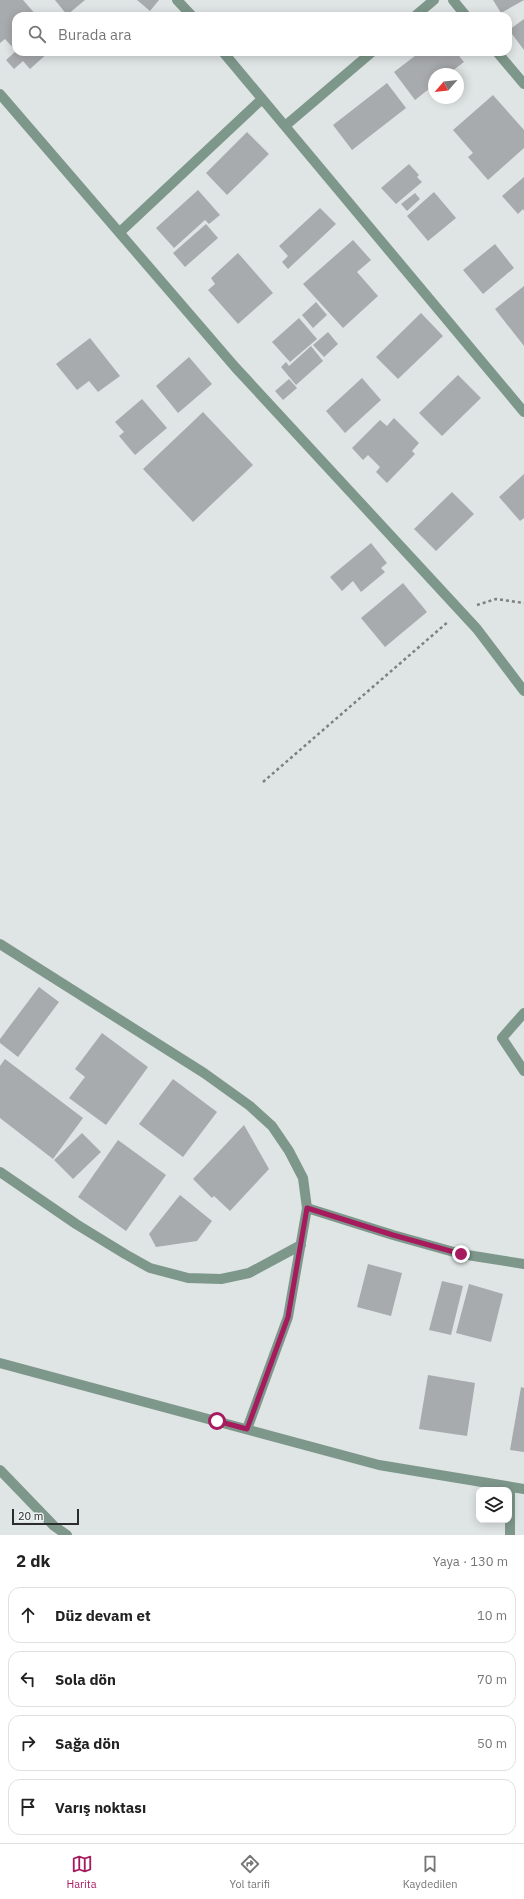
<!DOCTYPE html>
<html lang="tr">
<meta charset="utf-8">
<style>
:root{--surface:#fff;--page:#f6f6f6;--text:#222;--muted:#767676;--line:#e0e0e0;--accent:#a61a5e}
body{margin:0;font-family:"IBM Plex Sans",sans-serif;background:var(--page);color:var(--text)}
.controls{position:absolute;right:12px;bottom:12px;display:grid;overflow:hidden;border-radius:8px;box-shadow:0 2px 10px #0003}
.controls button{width:36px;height:36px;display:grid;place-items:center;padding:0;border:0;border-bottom:1px solid var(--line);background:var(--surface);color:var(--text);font:20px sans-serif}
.compass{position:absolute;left:428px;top:68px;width:36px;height:36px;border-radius:50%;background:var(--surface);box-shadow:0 2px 10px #0003;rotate:242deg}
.scale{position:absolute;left:12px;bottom:10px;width:67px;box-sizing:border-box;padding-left:4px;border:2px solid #2b2d2d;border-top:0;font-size:11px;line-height:14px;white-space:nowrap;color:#2b2d2d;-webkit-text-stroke:3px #ecf1f1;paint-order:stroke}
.stop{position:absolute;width:12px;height:12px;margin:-9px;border:3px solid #a61a5e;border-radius:50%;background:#fff}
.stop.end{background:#a61a5e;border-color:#fff;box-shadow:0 1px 4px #0008}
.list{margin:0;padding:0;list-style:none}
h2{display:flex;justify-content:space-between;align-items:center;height:52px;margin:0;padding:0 16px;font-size:17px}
h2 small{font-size:13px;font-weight:400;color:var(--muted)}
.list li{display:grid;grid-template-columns:26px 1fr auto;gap:12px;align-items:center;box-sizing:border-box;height:56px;margin:0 8px 8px;padding:0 8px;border:1px solid var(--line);border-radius:12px}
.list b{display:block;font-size:15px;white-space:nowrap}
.list em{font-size:13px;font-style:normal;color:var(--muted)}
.icon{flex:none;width:22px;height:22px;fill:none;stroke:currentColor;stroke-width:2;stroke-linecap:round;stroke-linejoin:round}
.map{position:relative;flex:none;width:524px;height:1535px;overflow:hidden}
.search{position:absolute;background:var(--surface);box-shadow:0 2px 10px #0003;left:12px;right:12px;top:12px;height:44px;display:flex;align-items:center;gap:10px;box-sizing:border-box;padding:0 14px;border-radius:12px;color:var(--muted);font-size:15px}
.sheet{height:308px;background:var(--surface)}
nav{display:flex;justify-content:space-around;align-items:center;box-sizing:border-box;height:56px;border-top:1px solid var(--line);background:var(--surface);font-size:11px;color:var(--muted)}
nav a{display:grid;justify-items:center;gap:2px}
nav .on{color:var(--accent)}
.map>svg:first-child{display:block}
</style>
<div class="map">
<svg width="524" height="1535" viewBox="0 0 524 1535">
<rect width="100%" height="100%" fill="#dfe4e4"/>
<!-- building -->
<path fill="#a8abad" d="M0,0H23L37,16H16V52H49L30,69L23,61L14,69L6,60L16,51L5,39L0,43Z
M55,0H85L67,15Z
M137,0H159L150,11Z
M493,0H524L501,13Z
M524,19V50L509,30Z
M420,52H456L464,62L448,74H434V85L415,100L394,72Z
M387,83L406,108L352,150L333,125Z
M493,95L524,130V148L488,180L468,157L473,153L453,130Z
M247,132L269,154L227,195L206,173Z
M409,164L419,175L417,177L422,182L396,204L381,188Z
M524,177V211L523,209L518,214L502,196Z
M198,190L220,215L209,224L205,220L174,248L156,228Z
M434,192L456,218L428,241L407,216Z
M415,193L420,199L407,211L401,204Z
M320,208L336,224L288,269L282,262L288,256L279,246Z
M206,224L218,238L185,267L173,253Z
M353,240L371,260L357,272L378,296L343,328L303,284Z
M495,244L514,268L483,294L463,270Z
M238,253L273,293L238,324L208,290L215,284L211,278Z
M524,286V346L495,309Z
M316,302L327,315L313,328L302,315Z
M421,313L443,336L398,379L376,357Z
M299,318L317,339L290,362L272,342Z
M328,332L338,344L324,357L313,345Z
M90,338L120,376L98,392L89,381L77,390L56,364Z
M311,346L323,361L296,385L281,367L286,362L289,366Z
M189,357L212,384L178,413L156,386Z
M458,375L481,398L442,436L419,413Z
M362,378L381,400L345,433L326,411Z
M289,379L297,388L283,400L275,391Z
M142,399L167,428L135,455L119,436L124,432L115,422Z
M203,412L253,465L193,522L143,469Z
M394,418L419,443L412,451L415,454L387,483L376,472L380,467L368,455L363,460L352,448L380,420L387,426Z
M524,474V518L520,521L499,497Z
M452,492L474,514L436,551L414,529Z
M371,543L387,563L381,568L385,572L361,592L353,581L342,591L330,577Z
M403,583L427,612L385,647L361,618Z
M39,987L59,1002L18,1057L0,1043V1039Z
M102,1033L148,1067L106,1125L69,1098L85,1077L75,1069Z
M5,1059L83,1118L53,1159L0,1118V1066Z
M173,1079L217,1112L183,1157L139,1124Z
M244,1125L269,1169L230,1211L214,1196L212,1198L193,1179Z
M82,1133L101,1152L73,1179L54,1160Z
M118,1140L166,1175L126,1231L78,1197Z
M180,1195L212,1221L197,1241L156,1247L149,1234Z
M368,1264L402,1273L391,1316L357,1307Z
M442,1281L463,1286L451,1335L429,1330Z
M469,1284L503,1294L491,1342L456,1333Z
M428,1375L475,1383L467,1436L419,1429Z
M521,1387L524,1388V1452L510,1450Z"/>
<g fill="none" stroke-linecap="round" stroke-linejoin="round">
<!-- path -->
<path stroke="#7d8181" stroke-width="2.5" stroke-dasharray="3 3" stroke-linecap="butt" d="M477,605L496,599L524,603
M263,782L449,621"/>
<!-- minor -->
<path stroke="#7e978b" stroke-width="10" d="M177,0L192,16
M453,0L466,16
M415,16L434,0
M223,52L524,412
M497,52L524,84
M0,94L235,367L477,629L524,691
M285,126L372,52
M120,232L262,99
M0,944L204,1073L250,1106L272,1126L289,1151L303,1178L307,1208L288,1317L247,1429
M524,1013L502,1038L524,1071
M0,1172L76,1224L125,1254L150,1268L188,1278L221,1279L249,1273L301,1245
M307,1208L393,1235L461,1254L524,1264
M0,1363L379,1465L524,1489
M0,1470L54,1526L67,1535
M510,1535V1487"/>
</g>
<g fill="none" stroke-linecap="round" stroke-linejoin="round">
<!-- route -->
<path stroke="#a61a5e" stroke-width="5" d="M217,1421L247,1429L288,1317L307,1208L393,1235L461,1254"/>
</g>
</svg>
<div class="controls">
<button><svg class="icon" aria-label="layers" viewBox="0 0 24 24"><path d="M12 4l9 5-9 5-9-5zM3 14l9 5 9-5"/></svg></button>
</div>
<svg class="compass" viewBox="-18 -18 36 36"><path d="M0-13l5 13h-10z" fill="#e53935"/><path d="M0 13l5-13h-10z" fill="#767676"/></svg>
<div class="scale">20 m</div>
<div class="stop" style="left:217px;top:1421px"></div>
<div class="stop end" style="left:461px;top:1254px"></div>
<div class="search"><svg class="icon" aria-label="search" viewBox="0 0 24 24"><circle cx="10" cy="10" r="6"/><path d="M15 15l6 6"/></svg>Burada ara</div>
</div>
<section class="sheet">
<h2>2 dk<small>Yaya · 130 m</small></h2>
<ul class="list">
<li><svg class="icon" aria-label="ahead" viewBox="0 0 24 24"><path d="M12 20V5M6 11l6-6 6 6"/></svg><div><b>Düz devam et</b></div><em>10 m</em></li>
<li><svg class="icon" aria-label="left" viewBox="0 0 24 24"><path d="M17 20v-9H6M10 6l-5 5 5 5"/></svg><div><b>Sola dön</b></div><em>70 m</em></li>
<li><svg class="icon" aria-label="right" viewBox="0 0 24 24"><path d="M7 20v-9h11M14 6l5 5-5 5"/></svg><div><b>Sağa dön</b></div><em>50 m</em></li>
<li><svg class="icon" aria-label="arrive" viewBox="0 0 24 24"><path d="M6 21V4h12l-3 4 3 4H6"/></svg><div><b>Varış noktası</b></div></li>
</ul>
</section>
<nav>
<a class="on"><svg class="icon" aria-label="map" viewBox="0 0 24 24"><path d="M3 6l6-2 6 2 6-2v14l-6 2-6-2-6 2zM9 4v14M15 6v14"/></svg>Harita</a>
<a><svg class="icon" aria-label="directions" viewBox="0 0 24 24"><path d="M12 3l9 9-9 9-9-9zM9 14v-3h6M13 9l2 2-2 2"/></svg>Yol tarifi</a>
<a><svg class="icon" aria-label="saved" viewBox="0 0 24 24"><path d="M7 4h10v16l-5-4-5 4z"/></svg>Kaydedilen</a>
</nav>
